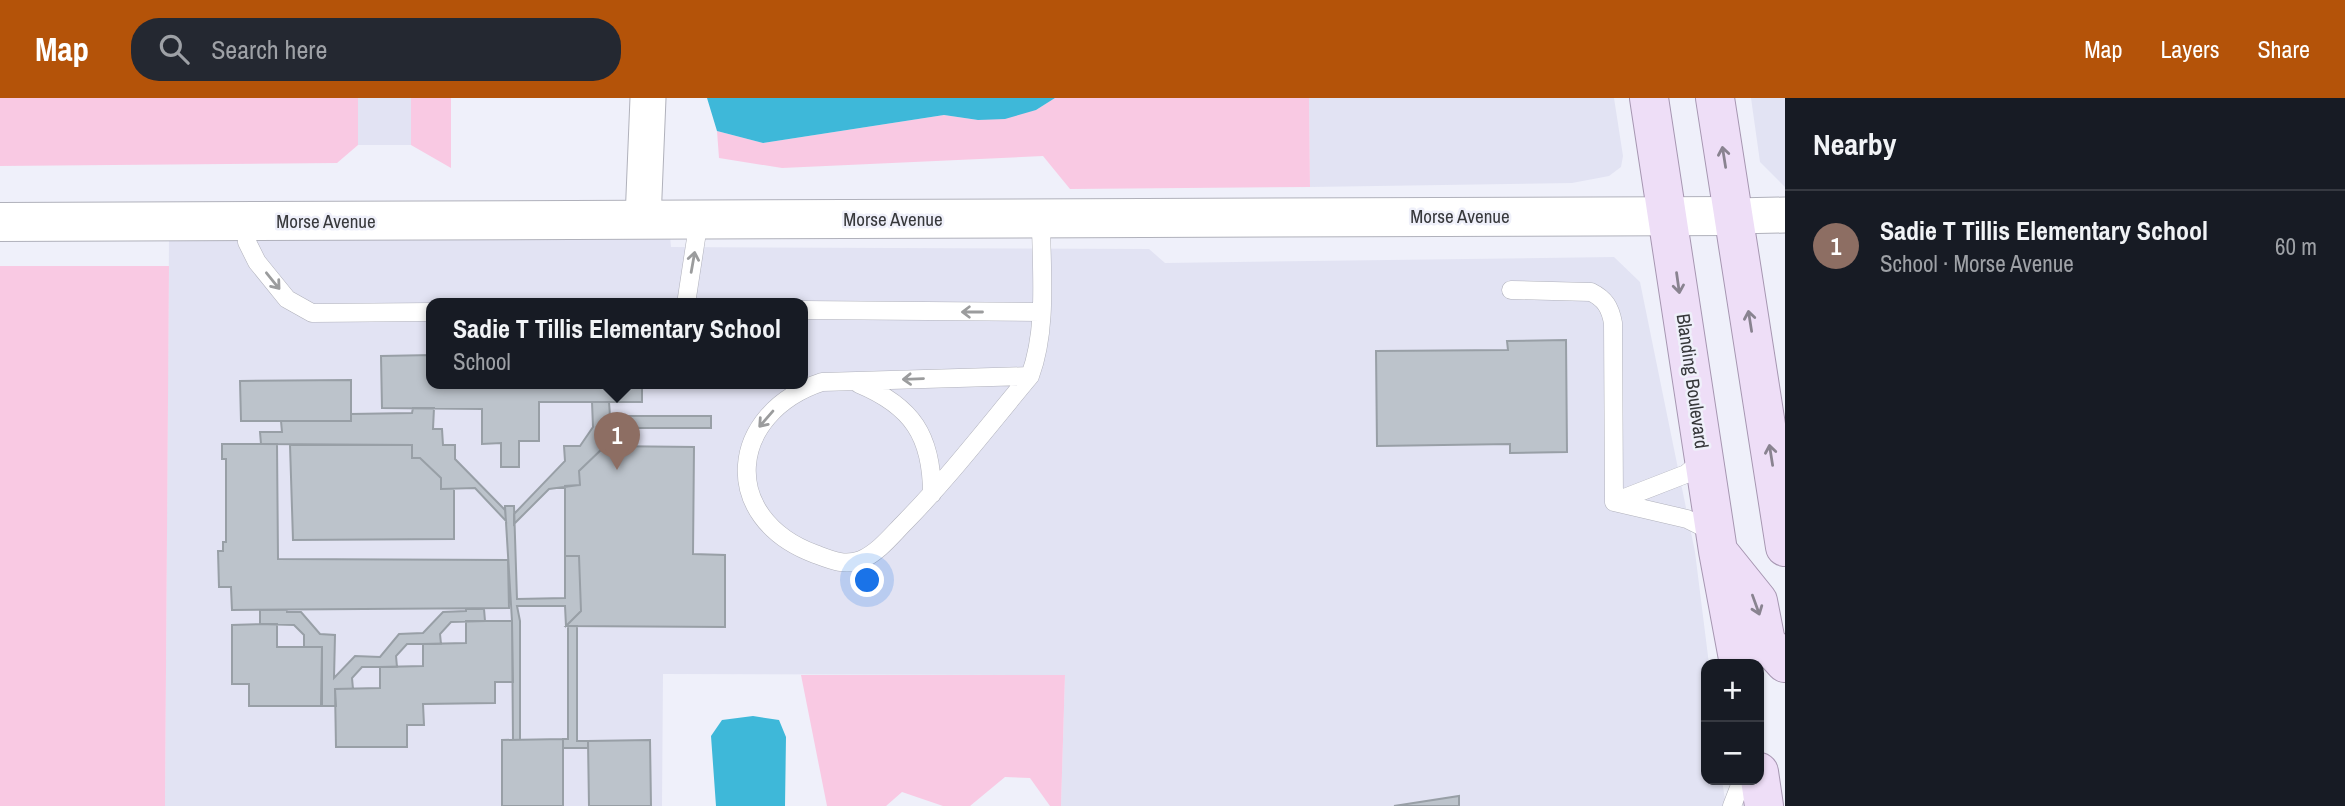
<!DOCTYPE html>
<meta charset="utf-8">
<style>
:root{--surface:#171b24;--page:#242831;--text:#f1f3f6;--muted:#9ea1a6;--line:#363941;--accent:#b45309}
body{margin:0;font-family:"Archivo Narrow",sans-serif;background:var(--page);color:var(--text)}
.controls{position:absolute;right:21px;bottom:21px;display:grid;overflow:hidden;border-radius:14px;box-shadow:0 2px 5px #0004}
.controls button{width:63px;height:63px;display:grid;place-items:center;padding:0;border:0;border-bottom:2px solid var(--line);background:var(--surface);color:var(--text);font:35px sans-serif}
.you{position:absolute;left:868px;top:483px;width:24px;height:24px;margin:-18px;border:5px solid #fff;border-radius:50%;background:#1a73e8;box-shadow:0 0 0 10px #1a73e833}
.badge{display:grid;place-items:center;width:46px;height:46px;border-radius:50%;background:var(--accent);color:#fff;font-size:23px;font-weight:700}
.pin{position:absolute;translate:-50% -58px;filter:drop-shadow(0 2px 4px #0008)}
.pin::after{content:'';position:absolute;top:37px;width:24px;height:21px;background:inherit;clip-path:polygon(0 0,100% 0,50% 100%)}
.popup{position:absolute;left:426px;top:200px;width:382px;height:91px;box-sizing:border-box;display:grid;place-content:center;border-radius:14px;background:var(--surface);filter:drop-shadow(0 2px 5px #0005);font-size:23px;white-space:nowrap;color:var(--muted)}
.popup b{font-size:26px;color:var(--text)}
.popup::after{content:'';position:absolute;left:50%;top:100%;margin-left:-14px;border:14px solid transparent;border-top-color:var(--surface)}
.list{margin:0;padding:0;list-style:none}
h2{display:flex;justify-content:space-between;align-items:center;height:91px;margin:0;padding:0 28px;font-size:30px}
h2 small{font-size:23px;font-weight:400;color:var(--muted)}
.list li{display:grid;grid-template-columns:46px 1fr auto;gap:21px;align-items:center;box-sizing:border-box;height:112px;padding:0 28px;border-top:2px solid var(--line)}
.list b{display:block;font-size:26px;white-space:nowrap}
.list p{margin:0;font-size:23px;white-space:nowrap;color:var(--muted)}
.list em{font-size:23px;font-style:normal;color:var(--muted)}
.icon{flex:none;width:38px;height:38px;fill:none;stroke:currentColor;stroke-width:2;stroke-linecap:round;stroke-linejoin:round}
.map{position:relative;flex:none;width:1785px;height:708px;overflow:hidden}
header{display:flex;align-items:center;gap:42px;box-sizing:border-box;height:98px;padding:0 35px;background:var(--accent);color:#fff}
header strong{font-size:33px}
nav{display:flex;gap:38px;margin-inline-start:auto;font-size:24px}
.search{width:490px;height:63px;background:var(--page);display:flex;align-items:center;gap:18px;box-sizing:border-box;padding:0 24px;border-radius:28px;color:var(--muted);font-size:26px}
main{display:flex}
aside{flex:1;background:var(--surface)}
.map>svg:first-child{display:block}
</style>
<header>
<strong>Map</strong>
<div class="search"><svg class="icon" aria-label="search" viewBox="0 0 24 24"><circle cx="10" cy="10" r="6"/><path d="M15 15l6 6"/></svg>Search here</div>
<nav><a>Map</a><a>Layers</a><a>Share</a></nav>
</header>
<main>
<div class="map">
<svg width="1785" height="708" viewBox="0 0 1785 708">
<rect width="100%" height="100%" fill="#eff0fa"/>
<!-- built -->
<path fill="#e2e3f3" fill-rule="evenodd" d="M358,0H411V47H358Z
M1309,0H1614L1623,58L1621,69L1609,78L1572,85L1310,89Z
M1751,0H1785V89L1760,64Z
M670,138L671,149L1149,151L1165,165L1614,159L1640,184L1695,454L1709,566L1706,682H1722L1726,708H1061L1065,577L663,576L662,708H165L169,141ZM432,206H802V286H432Z"/>
<!-- green -->
<path fill="#f9c9e3" d="M0,0H358V47L337,65L0,68Z
M411,0H451V70L411,47Z
M1055,0H1309L1310,89L1070,91L1043,58L782,70L719,60L717,33L763,45L944,17L978,22L1036,12Z
M0,168H169L165,708H0Z
M801,577H1065L1061,708H1050L1030,680L1005,679L970,708H943L902,694L886,708H827Z"/>
<!-- water -->
<path fill="#3eb8d9" d="M707,0H1055L1036,12L1005,21L978,22L944,17L763,45L717,33Z
M753,618L779,622L786,639L785,708H716L711,638L722,622Z"/>
<!-- building -->
<path fill="#bcc3cb" stroke="#989fa6" stroke-width="2" d="M1566,242L1567,354L1510,355V346L1377,348L1376,253L1508,252L1507,243Z
M432,257V286H642V304H539V343H519V369H501V345L482,346V311L382,310L381,258Z
M351,282V323H241L240,283Z
M592,304H609L610,318H711V330H605V348L579,373L580,387L549,391L514,426V416L565,363L564,348H580L593,329Z
M413,310H434L433,331H442L443,347H455V361L505,412L506,423L475,390L441,391V380L420,360H412V347L261,346L260,334H282L281,323H351V316L412,315Z
M222,346H277L278,461L508,462L509,510L232,512L231,489H219L218,453H223V444H226V361H222Z
M290,347H412V360H420L441,380V391H454V441L293,442Z
M605,348L694,349L693,456L725,457V529L566,528L581,513L579,458H565V388L580,387L579,373Z
M505,408H514L517,501L565,500V458H579L581,513L566,528L565,508H517L520,523V642H513L512,523Z
M466,511H484L485,523L451,524L440,536L441,546H407L396,558L397,569H362L352,580L353,591H335L336,608H321L322,549H304V537L294,527L260,526V512H287V514H301L320,536L335,537L334,580L355,558L380,559L399,536L423,535L443,514L466,513Z
M466,523H512L513,584H495V605L423,606L424,627H407V649H336L335,591L380,590V569L423,568V546L466,545Z
M260,526H277V549H322V608H249V586H232V527Z
M568,528H577V643H588V650H563V641H568Z
M563,641V708H502V642Z
M650,642L651,708H589L588,643Z
M1459,698V708H1394Z"/>
<g fill="none" stroke-linecap="round" stroke-linejoin="round">
<!-- service casing -->
<g stroke="#b0b1bb" stroke-width="19">
<path id="service" d="M246,123L247,144L257,164L287,201L312,215L432,214
M1511,192L1591,194C1605,201 1610,209 1613,225L1614,404
M686,206L699,121
M802,212L1040,214
M1030,278L822,284C728,315 718,420 815,456C831,462 844,468 861,462C879,454 892,437 905,424C950,378 989,327 1030,278C1048,230 1041,170 1041,120
M859,286C912,308 932,338 932,396
M1614,404L1687,421L1713,434
M1614,404L1686,376L1704,361
M1732,708L1742,682"/>
</g>
<!-- minor casing -->
<g stroke="#b0b1bb" stroke-width="37">
<path id="minor" d="M1734,118L1785,117
M643,122L648,0"/>
</g>
<!-- tertiary casing -->
<g stroke="#b0b1bb" stroke-width="40">
<path id="tertiary" d="M0,124L1734,118"/>
</g>
<!-- primary casing -->
<g stroke="#a696b1" stroke-width="40">
<path id="primary" d="M1649,0L1718,453L1739,566
M1715,0L1785,449
M1721,457L1758,503L1766,544L1785,565
M1759,674L1764,708"/>
</g>
<!-- service -->
<use href="#service" stroke="#fff" stroke-width="18"/>
<!-- minor -->
<use href="#minor" stroke="#fff" stroke-width="35"/>
<!-- tertiary -->
<use href="#tertiary" stroke="#fff" stroke-width="38"/>
<!-- primary -->
<use href="#primary" stroke="#eedef7" stroke-width="38"/>
</g>
<!-- one-way arrows -->
<defs><path id="oneway-shaft" d="M-6 0H5M1.5-3L5.5 0L1.5 3" fill="none" stroke-width="1.6" stroke-linecap="round" stroke-linejoin="round" transform="scale(1.75)"/></defs>
<g stroke="#898390">
<use href="#oneway-shaft" transform="translate(1724 59) rotate(-99)"/>
<use href="#oneway-shaft" transform="translate(1678 185) rotate(82)"/>
<use href="#oneway-shaft" transform="translate(1750 223) rotate(-99)"/>
<use href="#oneway-shaft" transform="translate(1771 357) rotate(-99)"/>
<use href="#oneway-shaft" transform="translate(1756 507) rotate(70)"/>
</g>
<g stroke="#9b9c9d">
<use href="#oneway-shaft" transform="translate(693 164) rotate(-80)"/>
<use href="#oneway-shaft" transform="translate(273 183) rotate(51)"/>
<use href="#oneway-shaft" transform="translate(972 214) rotate(-180)"/>
<use href="#oneway-shaft" transform="translate(913 281) rotate(178)"/>
<use href="#oneway-shaft" transform="translate(766 321) rotate(131)"/>
</g>
<g text-anchor="middle" stroke-width="5" stroke-linejoin="round" paint-order="stroke">
<!-- street labels -->
<g font-size="19" fill="#37383b" stroke="#eff0fa">
<text x="1460" y="125">Morse Avenue</text>
<text x="893" y="128">Morse Avenue</text>
<text x="326" y="130">Morse Avenue</text>
<text transform="translate(1693 283) rotate(82)" y="7">Blanding Boulevard</text>
</g>
</g>
</svg>
<div class="controls">
<button>+</button>
<button>−</button>
</div>
<div class="you"></div>
<div class="pin badge" style="left:617px;top:372px;background:#8d6e63">1</div>
<div class="popup"><b>Sadie T Tillis Elementary School</b>School</div>
</div>
<aside>
<h2>Nearby<small></small></h2>
<ul class="list">
<li><span class="badge" style="background:#8d6e63">1</span><div><b>Sadie T Tillis Elementary School</b><p>School · Morse Avenue</p></div><em>60 m</em></li>
</ul>
</aside>
</main>
